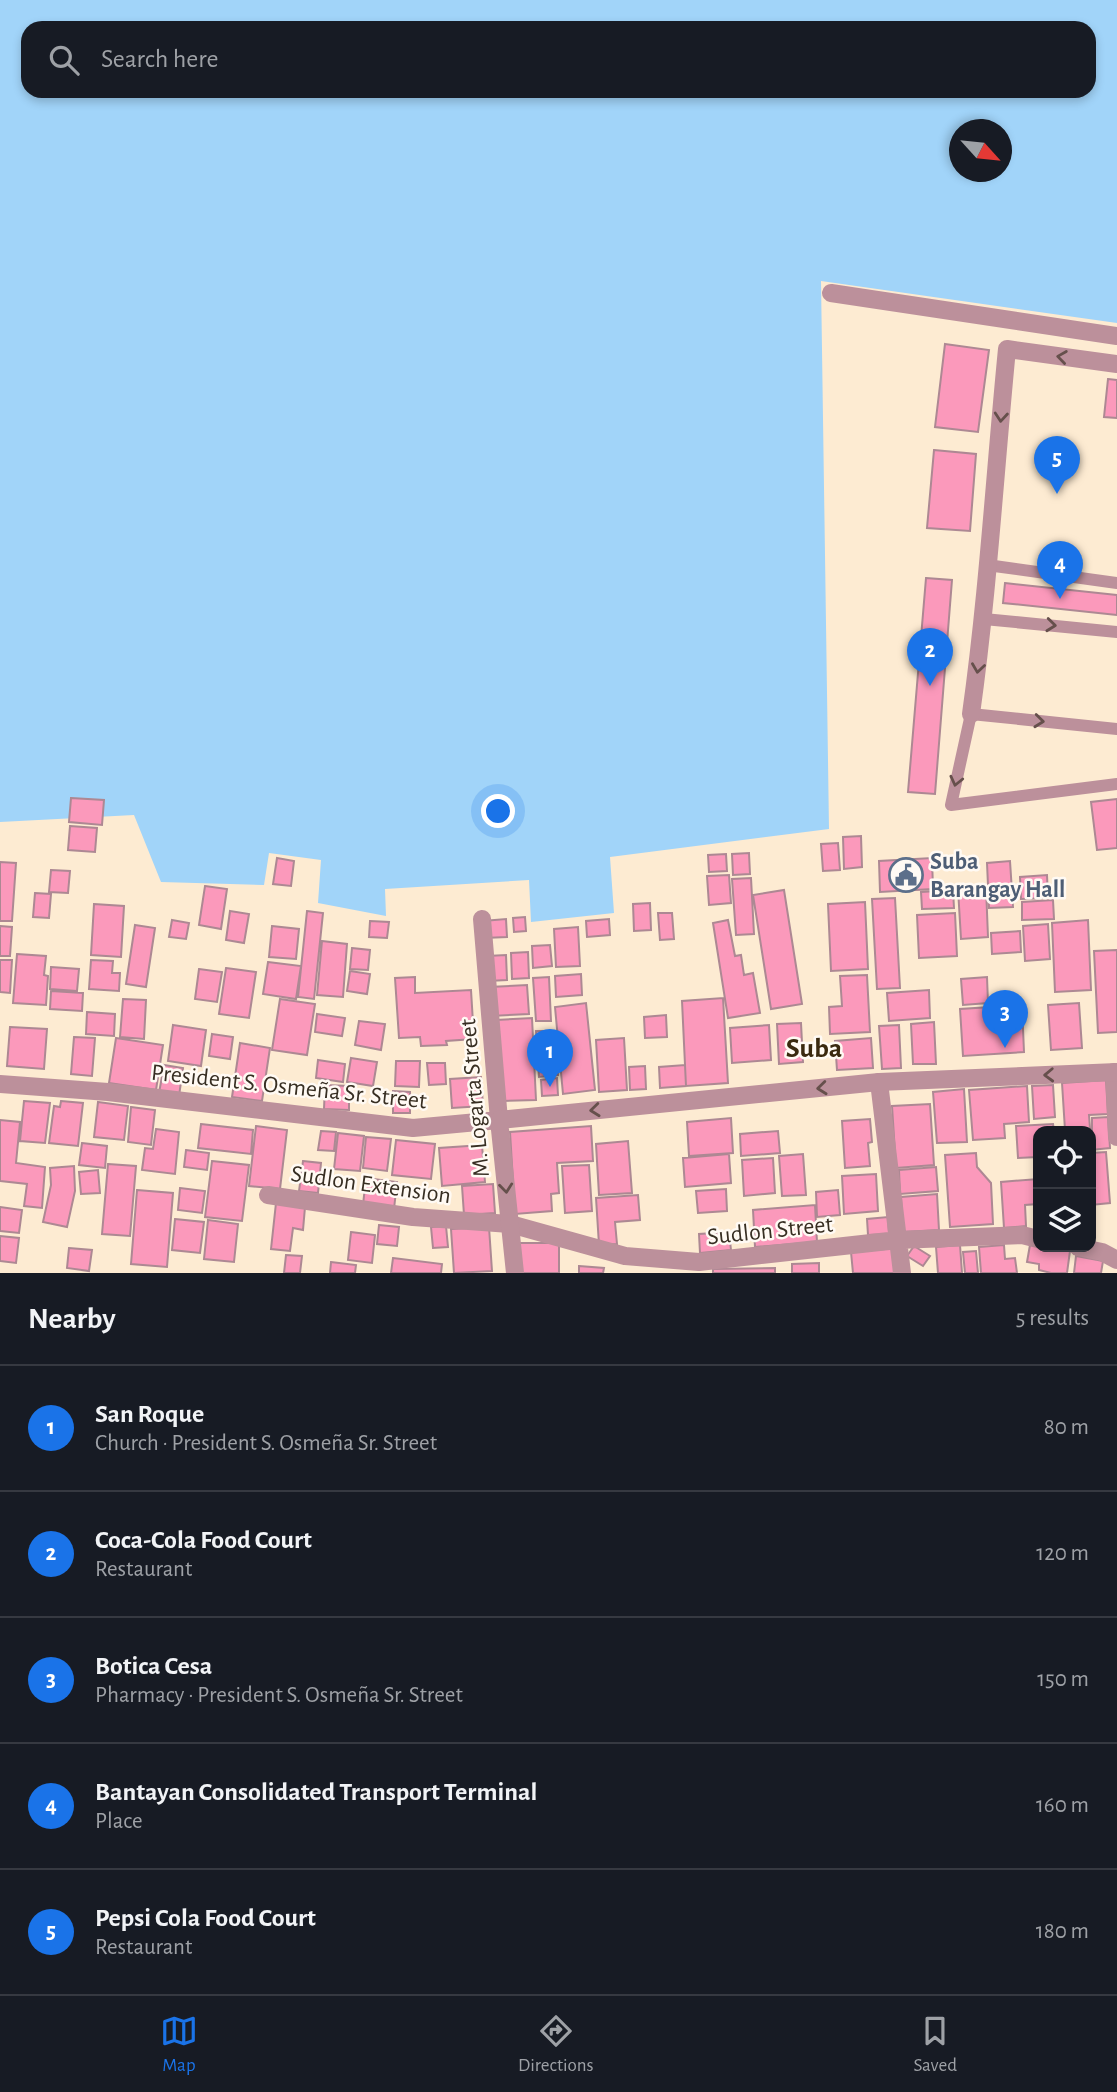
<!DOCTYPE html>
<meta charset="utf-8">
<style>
:root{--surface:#171b24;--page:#20242c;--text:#f1f3f6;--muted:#9ea1a6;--line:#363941;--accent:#1a73e8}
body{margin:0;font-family:"Alegreya Sans",sans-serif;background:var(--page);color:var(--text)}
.controls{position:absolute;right:21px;bottom:21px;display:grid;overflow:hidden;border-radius:14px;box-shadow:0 4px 10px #0003}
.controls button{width:63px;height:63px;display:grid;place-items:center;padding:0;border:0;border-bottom:2px solid var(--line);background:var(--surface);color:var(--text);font:35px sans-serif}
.compass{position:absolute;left:949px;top:119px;width:63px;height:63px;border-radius:50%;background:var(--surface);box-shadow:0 4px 10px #0003;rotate:117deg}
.you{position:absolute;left:499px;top:812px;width:24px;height:24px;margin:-18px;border:5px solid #fff;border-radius:50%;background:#1a73e8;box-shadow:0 0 0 10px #1a73e833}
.badge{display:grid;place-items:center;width:46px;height:46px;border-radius:50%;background:var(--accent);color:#fff;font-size:23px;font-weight:700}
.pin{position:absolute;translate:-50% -58px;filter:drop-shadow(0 2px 4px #0008)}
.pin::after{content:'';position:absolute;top:37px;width:24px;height:21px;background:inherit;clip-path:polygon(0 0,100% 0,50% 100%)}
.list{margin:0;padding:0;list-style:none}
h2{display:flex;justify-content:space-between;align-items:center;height:91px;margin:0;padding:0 28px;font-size:30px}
h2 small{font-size:23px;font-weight:400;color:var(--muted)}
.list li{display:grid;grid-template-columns:46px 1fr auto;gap:21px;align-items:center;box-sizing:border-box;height:126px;padding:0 28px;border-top:2px solid var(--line)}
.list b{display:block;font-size:26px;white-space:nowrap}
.list p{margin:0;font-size:23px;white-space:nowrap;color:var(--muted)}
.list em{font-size:23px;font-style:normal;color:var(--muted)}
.icon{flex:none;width:38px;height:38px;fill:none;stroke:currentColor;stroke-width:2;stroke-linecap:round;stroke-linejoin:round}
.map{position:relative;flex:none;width:1117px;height:1273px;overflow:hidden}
.search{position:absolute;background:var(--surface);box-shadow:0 4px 10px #0003;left:21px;right:21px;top:21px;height:77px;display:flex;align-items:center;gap:18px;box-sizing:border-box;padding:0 24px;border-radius:21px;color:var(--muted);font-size:26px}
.sheet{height:721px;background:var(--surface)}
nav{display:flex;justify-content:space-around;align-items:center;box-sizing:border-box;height:98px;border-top:2px solid var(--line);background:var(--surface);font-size:19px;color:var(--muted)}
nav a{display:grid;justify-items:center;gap:4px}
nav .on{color:var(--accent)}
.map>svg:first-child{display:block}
</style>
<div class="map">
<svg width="1117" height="1273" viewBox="0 0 1117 1273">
<rect width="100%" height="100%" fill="#fdebd2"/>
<!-- water -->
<path fill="#a1d4f9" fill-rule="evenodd" d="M0,0H1117V323L821,281L829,829L610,857L614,913L531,922L529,880L385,889L386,916L318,903L321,860L269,853L264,885L161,882L134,815L0,822ZM28,28H1089V91H28ZM960,130H1002V172H960Z"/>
<!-- building -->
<path fill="#fb99bb" stroke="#ad8893" stroke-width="2" d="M945,344L989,350L978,432L935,427Z
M1108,379L1117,380V418L1104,417Z
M934,450L976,454L970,531L927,528Z
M926,578L952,580L935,794L908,792Z
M1005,583L1117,595V615L1003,603Z
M71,798L104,800L102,825L69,822Z
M1117,799V848L1097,850L1091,802Z
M70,826L97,828L95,852L68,850Z
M861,836L862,867L844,869L843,837Z
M838,843L840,870L823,871L821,844Z
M749,853L750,874L733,875L732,854Z
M726,854L727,871L709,872L708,855Z
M277,858L294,861L291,886L273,884Z
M932,858L933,889L880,892L879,861Z
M1010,861L1013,907L989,908L987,863Z
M0,862L16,863L12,921H0Z
M51,870L70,871L68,893L49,892Z
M729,875L731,903L709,905L707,876Z
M1047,875L1048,898L1021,899L1020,877Z
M751,878L754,934L736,935L732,879Z
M205,886L227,889L221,929L199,925Z
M986,887L988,937L961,939L958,889Z
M784,890L802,1004L771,1009L753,895Z
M953,890L954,908L922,909L921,892Z
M35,893L51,894L49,918L33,917Z
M895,898L900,988L877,989L872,899Z
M1053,900L1054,919L1022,920V902Z
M865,902L868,969L831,971L828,904Z
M650,903L651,930L634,931L633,904Z
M94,904L124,906L121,957L91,955Z
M230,911L249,914L244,943L226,940Z
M307,911L323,913L314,999L298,997Z
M658,913H672L674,939L660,940Z
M955,913L957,956L919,958L917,915Z
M525,917L526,931L514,932L513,918Z
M506,919L507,937L484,938L483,921Z
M609,919L610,935L587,937L586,921Z
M172,920L189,923L186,939L169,937Z
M728,920L735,956L741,955L744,975L753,973L760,1013L728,1018L713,923Z
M1088,920L1091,990L1055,992L1052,923Z
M370,921L389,922L387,938L369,937Z
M1048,924L1050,959L1025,961L1023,926Z
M135,925L155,928L146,987L126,984Z
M0,926L12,927L10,956H0Z
M272,926L299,929L296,959L269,957Z
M578,927L580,966L556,967L554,929Z
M1020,931L1021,952L992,954L991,933Z
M322,941L347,944L343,997L317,995Z
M550,945L552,966L533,968L532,946Z
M352,948L370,950L368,970L350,969Z
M1117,950V1032L1098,1033L1094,951Z
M528,952L529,978L512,979L511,953Z
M17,954L46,956L44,975L48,976L46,1005L13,1003Z
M506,955L507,980L488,981L487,956Z
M0,960H12L10,993L0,992Z
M91,960L113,961L112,973H120L119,991L89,989Z
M268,962L301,966L296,999L263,994Z
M51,967L79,969L77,991L50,989Z
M226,968L256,972L249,1018L219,1014Z
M199,969L222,972L217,1002L195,999Z
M350,971L370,974L367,994L347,991Z
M581,974L582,995L556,997L555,976Z
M867,975L870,1032L830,1034L829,1007L842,1006L840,976Z
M415,977V993L471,990L474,1039L446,1041L447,1045L421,1046L420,1037L399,1038L395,978Z
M549,977L551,1021H536L533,978Z
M987,977L988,1003L963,1005L961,979Z
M527,985L529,1014L491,1016L489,987Z
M929,990L930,1018L889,1021L887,993Z
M51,991L83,993L82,1011L50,1009Z
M723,998L728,1083L686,1086L682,1001Z
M123,999L146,1000L144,1039L120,1037Z
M280,999L315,1004L307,1055L272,1050Z
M586,1003L595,1090L563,1094L555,1007Z
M1079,1003L1082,1048L1051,1050L1048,1005Z
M1022,1005L1024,1052L963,1056L960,1009Z
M87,1012L115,1014L114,1036L86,1034Z
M317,1014L345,1018L342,1036L315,1032Z
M666,1015L667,1037L645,1038L644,1017Z
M532,1018L536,1100L500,1101L496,1020Z
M359,1021L385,1024L381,1050L355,1045Z
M934,1022L936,1064H913L911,1024Z
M801,1023L803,1062L779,1064L777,1024Z
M173,1025L206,1030L201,1066L168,1061Z
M769,1025L771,1060L732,1063L730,1028Z
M899,1025L901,1068L882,1069L879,1026Z
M10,1027L47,1029L44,1069L7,1066Z
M536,1031H556L558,1075L539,1077Z
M212,1034L233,1037L230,1059L209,1056Z
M74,1037L95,1038L92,1076L71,1074Z
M116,1038L163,1045L156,1090L109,1083Z
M624,1038L627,1090L599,1092L596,1040Z
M871,1038L873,1068L837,1070L835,1041Z
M240,1043L270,1048L262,1101L232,1097Z
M351,1058L377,1062L373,1086L347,1082Z
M318,1060L345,1064L343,1082L316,1078Z
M396,1061H420L419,1087L395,1086Z
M427,1063H445L446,1084L429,1085Z
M164,1065L183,1068L179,1096L159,1093Z
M685,1065L686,1086L660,1088L659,1067Z
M645,1066L646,1089L630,1090L629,1067Z
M481,1077L483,1106L452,1108L450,1079Z
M557,1078L558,1095L542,1096L541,1080Z
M1106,1080L1108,1114L1089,1115L1090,1128L1065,1130L1062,1083Z
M325,1085L349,1086V1110L324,1109Z
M1053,1085L1055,1117L1034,1119L1032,1086Z
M1027,1086L1029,1122L1004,1124L1005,1138L973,1140L969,1090Z
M964,1089L967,1142L937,1143L933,1092Z
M393,1091L410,1092V1113H393Z
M24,1101L50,1103L45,1143L20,1141Z
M61,1101L83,1103L78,1146L49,1143L54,1106L60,1107Z
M98,1102L128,1106L124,1140L94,1137Z
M930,1104L934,1165L896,1168L892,1106Z
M131,1107L155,1110L151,1145L128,1142Z
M1108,1117L1110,1148L1091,1150V1131H1082L1092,1130V1118Z
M731,1118L733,1153L689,1156L687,1122Z
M870,1119L872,1142L868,1143L870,1166L845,1168L842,1121Z
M0,1120L20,1122L16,1163L45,1167L42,1208L24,1206L27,1184L0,1181Z
M201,1124L253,1130L251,1154L198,1148Z
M1053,1124L1054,1131H1038V1157L1018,1158L1016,1126Z
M256,1126L287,1130L280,1189L249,1186Z
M591,1126L593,1161L557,1163L559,1193L551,1194L552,1211L515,1214L510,1132Z
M156,1129L179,1132L175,1174L142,1170L145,1148L153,1149Z
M321,1131L336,1132L334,1151L318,1150Z
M778,1131L780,1153L741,1156L740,1134Z
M338,1133L364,1136L360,1171L334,1169Z
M366,1137L391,1139L387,1171L363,1168Z
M396,1140L435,1144L431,1179L392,1175Z
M628,1141L632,1193L599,1195L596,1144Z
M82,1143L107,1146L105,1168L79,1165Z
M482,1145L485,1182L442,1186L439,1148Z
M186,1150L209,1153L207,1170L184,1167Z
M1106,1152L1110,1203L1091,1205V1153Z
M976,1153L977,1167L991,1183L993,1224L950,1227L945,1155Z
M729,1154L731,1183L685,1187L683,1158Z
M803,1154L806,1195L782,1196L779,1156Z
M773,1158L775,1193L744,1196L742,1160Z
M212,1161L249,1165L242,1221L205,1217Z
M303,1161L321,1163L318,1193L299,1191Z
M108,1164L136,1166L130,1236L102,1234Z
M589,1165L592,1211L565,1213L562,1166Z
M74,1166L75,1191L67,1227L43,1222L51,1185L50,1168Z
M936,1167L938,1191L900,1194L899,1170Z
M98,1170L100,1193L81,1194L79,1172Z
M876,1174L878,1211L844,1214L842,1176Z
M366,1178L397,1182L394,1209L363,1205Z
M1038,1179V1204L1025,1205L1026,1226L1004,1228L1001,1182Z
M493,1184L495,1213L464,1215L462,1186Z
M180,1188L205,1191L202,1213L178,1210Z
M726,1189L727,1211L698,1213L696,1191Z
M137,1190L173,1193L167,1267L131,1264Z
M838,1190L840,1215L817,1217L816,1192Z
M937,1194L939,1230L903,1232L901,1197Z
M638,1195L640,1220L615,1222L617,1244L599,1245L596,1198Z
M276,1203L305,1207L303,1230L293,1228L290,1251L271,1249Z
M815,1205L817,1242L755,1247L753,1210Z
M0,1207L22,1210L19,1233L0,1231Z
M888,1217L889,1234L868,1235L867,1219Z
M175,1219L204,1222L200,1253L172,1250Z
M208,1220L238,1224L234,1262L204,1259Z
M379,1225L399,1227L397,1246L377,1244Z
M446,1226L448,1247L433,1248L431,1227Z
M489,1227L492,1271L454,1273L451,1229Z
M351,1232L375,1235L372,1263L348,1260Z
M729,1232L731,1250L700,1253L699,1234Z
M0,1236L19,1238L16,1263L0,1261Z
M519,1243H559V1273H519Z
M960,1245L962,1273H938L936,1247Z
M1004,1245L1005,1259L1015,1258L1017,1273H981L979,1247Z
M1030,1245L1070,1251L1067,1273H1051L1039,1270V1264L1027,1262Z
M914,1246L930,1256L923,1266L907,1256Z
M69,1248L92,1250L89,1271L67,1268Z
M897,1248L900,1273H853L851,1252Z
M976,1251L978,1273H965L963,1252Z
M286,1255L302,1256L300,1273H284Z
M1076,1256L1103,1261L1101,1273H1074Z
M393,1258L442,1264L441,1273H391Z
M331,1262L356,1265L355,1273H330Z
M819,1263V1273H792V1264Z
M579,1266L604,1268L603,1273H579Z
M775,1268V1273H713V1269Z"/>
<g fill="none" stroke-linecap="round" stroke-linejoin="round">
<!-- service -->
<path stroke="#bc909b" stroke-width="12" d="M987,565L1117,583
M984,619L1117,632
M1117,729L971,714L951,805L1117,784"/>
<!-- pedestrian -->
<path stroke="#bc909b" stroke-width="18" d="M831,293L1117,336"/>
<!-- minor -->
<path stroke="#bc909b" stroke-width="18" d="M971,714C988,593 995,471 1007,349L1117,364
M1114,1072L1117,1137
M879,1082L902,1273
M0,1084L108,1092L413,1128L499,1120L482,919
M268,1195L413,1217L510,1224L625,1256L699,1262L898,1240L1022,1235L1038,1239
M1078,1247L1102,1252L1117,1260"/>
<!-- tertiary -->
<path stroke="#bc909b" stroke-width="18" d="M515,1273L499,1120L879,1082L1117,1072"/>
</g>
<!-- one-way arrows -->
<defs><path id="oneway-chevron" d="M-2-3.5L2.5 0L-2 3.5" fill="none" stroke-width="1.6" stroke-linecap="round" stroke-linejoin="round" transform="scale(1.75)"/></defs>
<g stroke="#66504c">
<use href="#oneway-chevron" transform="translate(1062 357) rotate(-172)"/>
<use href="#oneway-chevron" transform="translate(1001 417) rotate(95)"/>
<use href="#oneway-chevron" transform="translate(1051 625) rotate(6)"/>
<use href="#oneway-chevron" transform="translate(978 668) rotate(98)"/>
<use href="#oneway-chevron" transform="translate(1039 721) rotate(6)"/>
<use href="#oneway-chevron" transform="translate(956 781) rotate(103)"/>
<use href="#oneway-chevron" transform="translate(1049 1075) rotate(178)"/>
<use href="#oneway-chevron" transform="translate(822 1088) rotate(174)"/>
<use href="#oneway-chevron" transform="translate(595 1110) rotate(174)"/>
<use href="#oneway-chevron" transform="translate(506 1188) rotate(84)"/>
</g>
<!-- icons -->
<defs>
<g id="civic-ring" transform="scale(1.75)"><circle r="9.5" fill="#fffaf4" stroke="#5c6f8a" stroke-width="1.5"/><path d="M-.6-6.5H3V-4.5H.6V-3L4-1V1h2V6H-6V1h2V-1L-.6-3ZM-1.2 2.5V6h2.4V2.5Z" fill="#5c6f8a"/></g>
</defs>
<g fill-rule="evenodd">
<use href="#civic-ring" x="906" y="875"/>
</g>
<g text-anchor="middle" stroke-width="5" stroke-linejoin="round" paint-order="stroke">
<!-- service labels -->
<g font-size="24" font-weight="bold" fill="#4e5e75" stroke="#fffaf4" text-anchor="start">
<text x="930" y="869">Suba<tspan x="930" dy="28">Barangay Hall</tspan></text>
</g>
<!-- street labels -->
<g font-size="24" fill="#372e22" stroke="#fffaf4">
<text transform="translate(289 1086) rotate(6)" y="8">President S. Osmeña Sr. Street</text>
<text transform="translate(474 1098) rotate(-95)" y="8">M. Logarta Street</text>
<text transform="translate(371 1184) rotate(8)" y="8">Sudlon Extension</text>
<text transform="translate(770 1230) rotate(-6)" y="8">Sudlon Street</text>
</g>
<!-- quarter labels -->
<g font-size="28" font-weight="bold" fill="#3a290f" stroke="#fffaf4">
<text x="814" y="1057">Suba</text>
</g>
</g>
</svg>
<div class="controls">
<button><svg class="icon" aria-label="locate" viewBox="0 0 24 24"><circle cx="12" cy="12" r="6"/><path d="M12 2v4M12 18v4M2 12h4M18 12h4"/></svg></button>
<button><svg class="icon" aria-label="layers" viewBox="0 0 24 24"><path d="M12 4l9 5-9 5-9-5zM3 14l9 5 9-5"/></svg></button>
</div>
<svg class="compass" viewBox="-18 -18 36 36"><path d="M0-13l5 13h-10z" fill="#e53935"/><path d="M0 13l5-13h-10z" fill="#9ea1a6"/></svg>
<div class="you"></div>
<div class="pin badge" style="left:550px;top:1087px">1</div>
<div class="pin badge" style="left:930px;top:686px">2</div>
<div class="pin badge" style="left:1005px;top:1048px">3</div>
<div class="pin badge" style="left:1060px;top:599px">4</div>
<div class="pin badge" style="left:1057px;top:494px">5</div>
<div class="search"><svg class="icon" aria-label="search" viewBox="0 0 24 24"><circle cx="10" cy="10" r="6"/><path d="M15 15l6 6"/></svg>Search here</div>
</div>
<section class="sheet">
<h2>Nearby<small>5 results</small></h2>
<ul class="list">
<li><span class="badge">1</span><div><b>San Roque</b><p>Church · President S. Osmeña Sr. Street</p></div><em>80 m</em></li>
<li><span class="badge">2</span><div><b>Coca-Cola Food Court</b><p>Restaurant</p></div><em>120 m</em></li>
<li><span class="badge">3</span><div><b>Botica Cesa</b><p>Pharmacy · President S. Osmeña Sr. Street</p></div><em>150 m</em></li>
<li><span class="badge">4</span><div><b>Bantayan Consolidated Transport Terminal</b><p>Place</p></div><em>160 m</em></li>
<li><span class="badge">5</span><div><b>Pepsi Cola Food Court</b><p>Restaurant</p></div><em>180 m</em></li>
</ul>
</section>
<nav>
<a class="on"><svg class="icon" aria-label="map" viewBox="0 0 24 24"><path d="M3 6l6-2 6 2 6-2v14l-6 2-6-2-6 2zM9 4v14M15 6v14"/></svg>Map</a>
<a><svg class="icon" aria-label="directions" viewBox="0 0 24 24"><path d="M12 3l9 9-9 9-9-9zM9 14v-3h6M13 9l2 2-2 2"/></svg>Directions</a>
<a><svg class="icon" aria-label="saved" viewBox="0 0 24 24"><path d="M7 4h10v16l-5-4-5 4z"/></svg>Saved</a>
</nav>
